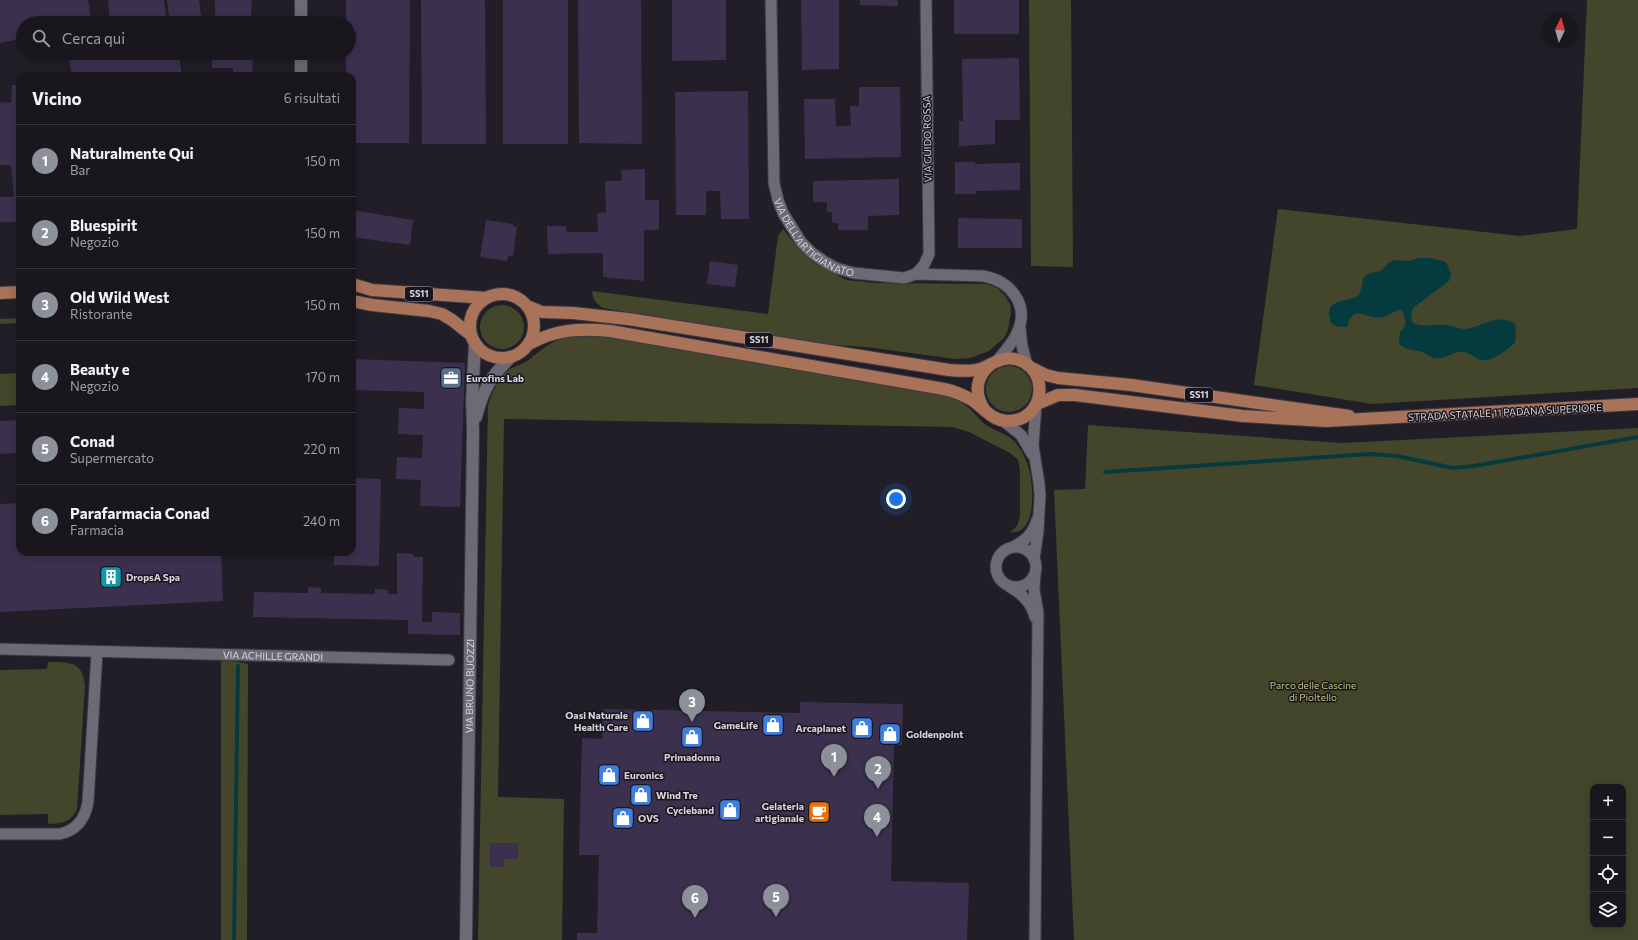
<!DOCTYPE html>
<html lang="it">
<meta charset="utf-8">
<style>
:root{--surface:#19161e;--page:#26232b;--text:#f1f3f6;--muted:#9f9fa4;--line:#37353c;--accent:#8c9099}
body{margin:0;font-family:Commissioner,sans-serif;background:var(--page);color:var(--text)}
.controls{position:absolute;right:12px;bottom:12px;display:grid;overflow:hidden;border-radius:8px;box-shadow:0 2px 10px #0003}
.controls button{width:36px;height:36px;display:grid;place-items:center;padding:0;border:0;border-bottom:1px solid var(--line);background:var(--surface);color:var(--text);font:20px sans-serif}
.compass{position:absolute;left:1542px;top:12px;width:36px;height:36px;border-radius:50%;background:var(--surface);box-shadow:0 2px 10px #0003;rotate:5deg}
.you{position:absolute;left:896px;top:499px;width:14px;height:14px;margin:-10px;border:3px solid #fff;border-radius:50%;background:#1a73e8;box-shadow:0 0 0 6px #1a73e833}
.badge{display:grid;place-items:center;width:26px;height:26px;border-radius:50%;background:var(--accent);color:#fff;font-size:13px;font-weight:700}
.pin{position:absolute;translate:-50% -33px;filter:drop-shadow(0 1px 2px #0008)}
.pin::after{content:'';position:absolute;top:21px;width:14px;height:12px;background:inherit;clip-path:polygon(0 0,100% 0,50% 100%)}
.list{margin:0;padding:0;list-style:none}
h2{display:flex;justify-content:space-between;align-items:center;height:52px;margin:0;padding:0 16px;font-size:17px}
h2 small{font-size:13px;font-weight:400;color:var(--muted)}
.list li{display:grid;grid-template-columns:26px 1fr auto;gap:12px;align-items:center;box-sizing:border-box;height:72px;padding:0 16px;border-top:1px solid var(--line)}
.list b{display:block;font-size:15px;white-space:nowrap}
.list p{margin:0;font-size:13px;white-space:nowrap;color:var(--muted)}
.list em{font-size:13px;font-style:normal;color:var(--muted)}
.icon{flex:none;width:22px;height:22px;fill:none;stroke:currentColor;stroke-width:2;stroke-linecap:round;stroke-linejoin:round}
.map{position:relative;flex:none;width:1638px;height:940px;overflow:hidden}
.search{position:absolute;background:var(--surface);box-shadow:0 2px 10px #0003;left:16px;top:16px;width:340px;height:44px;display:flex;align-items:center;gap:10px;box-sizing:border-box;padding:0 14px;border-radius:22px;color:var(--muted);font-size:15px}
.panel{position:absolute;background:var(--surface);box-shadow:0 2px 10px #0003;left:16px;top:72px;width:340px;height:484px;border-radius:12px}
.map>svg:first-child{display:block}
</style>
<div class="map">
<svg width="1638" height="940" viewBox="0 0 1638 940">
<rect width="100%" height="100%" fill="#211e28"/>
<!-- green -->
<path fill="#44462b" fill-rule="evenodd" d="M1029,0H1071L1073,267L1031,266Z
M1587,0H1638V388L1372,404L1254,385L1278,209L1520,236L1577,229Z
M783,229L797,247L818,265L846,280L876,283L987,284L997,288L1005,296L1010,304L1011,312L1008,330L1004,338L989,351L970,358L955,359L866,347L820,344L603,308C595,303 593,299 592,291L768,314L778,236Z
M480 327a22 22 0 1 1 44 0a22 22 0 1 1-44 0Z
M20,318V323L0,324V319Z
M582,335L610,337L766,362L948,396C957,400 966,404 973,412C978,417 981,422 986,425C995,431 1007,433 1015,442C1020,448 1024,455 1027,463C1033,478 1037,519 1021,530C1018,532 1014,532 1010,533L1017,526L1020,516V470L1018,460L1010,453L969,432L953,427L504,419L498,797L564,799L562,940H478L488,405C492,393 499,376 510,369C517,365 524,364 530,359C551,342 554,339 582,335Z
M986 389a23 23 0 1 1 46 0a23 23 0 1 1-46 0Z
M20,373V405L0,406V374Z
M1088,425L1341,443L1638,428V940H1074L1054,490L1085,489ZM1593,787H1623V925H1593Z
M221,659L248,664L247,940H221Z
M48,662C69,662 83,661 85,686L77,809C71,823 62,823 48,824V814L0,815V670L47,669Z"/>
<!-- water -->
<path fill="#053b3e" d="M1418,258H1431L1446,262L1451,274L1449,281L1413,308L1411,318L1413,323C1424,328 1435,324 1447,325C1453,326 1459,329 1465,329C1482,327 1498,312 1515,324L1516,333L1515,343C1506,350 1499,357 1487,360C1478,362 1473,354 1464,352C1457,350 1448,357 1441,358C1432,360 1429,355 1422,352C1413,349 1406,351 1399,344L1400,332C1408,325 1406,321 1402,311L1398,310C1393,312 1388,316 1383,317C1366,321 1354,301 1347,327H1338L1331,323L1329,315L1330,307C1340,298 1349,302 1359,295C1367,277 1356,275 1381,271L1388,263L1394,260L1408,261Z"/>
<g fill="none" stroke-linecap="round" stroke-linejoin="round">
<!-- stream -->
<path stroke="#053b3e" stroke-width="4" d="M1105,472L1370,454L1397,456L1453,468L1474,466L1638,437
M234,940L238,666"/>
</g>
<!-- building -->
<path fill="#3b314e" d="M0,0H88L92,23H23V36H20V39L0,43Z
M108,0H164L167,23H110Z
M167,0H199L202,23H170Z
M215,0H252L251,18L215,19Z
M346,0H410L409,143H352V76H346V53H349V23H346Z
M421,0H485L486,144H422Z
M503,0H568V144H503Z
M578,0H641L642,144L579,143Z
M672,0H726V60L672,61Z
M801,0H839V69L802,70Z
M860,0H898V6L860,5Z
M954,0H1019V34H954Z
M68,53H171V57L179,56L182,76H72Z
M211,53H253L252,76H233V68H212Z
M1019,58L1020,120H995V144L959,146V121H963L962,59Z
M12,85H20V222H0V197H14L11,165H0V102L11,103Z
M859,87H900L901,157L805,159L804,99H835L836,126H851L850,106H859Z
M748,91L749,219H721L720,191H706V215H676L675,92Z
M955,162H975V164L1020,163V190L976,191V194H955Z
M645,169V200H659V230H644V281L603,277V253L548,254L547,226H566L567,232H598L597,213L606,212L605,181H622L621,170Z
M899,179V215L868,216V230H838V223H832V212H827V202H813V181Z
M352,210L413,220L410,245L352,237Z
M958,218L1022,219V248H958Z
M486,220L513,224L512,226L517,227L513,256H508L507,261L480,257Z
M710,261L738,265L735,287L707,284Z
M352,359L465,363L460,507L420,506L421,480L396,479L397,457L422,458L423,435L398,434L399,408L424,409V392L352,390Z
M20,420V453L0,454V421Z
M352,478L381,479L379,566L334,565V552H352Z
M20,503V552H221L223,601L0,612V504Z
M250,552H294L293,556L250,554Z
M397,553L413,554V557H423L422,622H432V612L460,613V635L408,634V620L253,617L254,592L308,593V587L321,588V593L375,594V589L388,590V594H397Z
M800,702L903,704L902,745H894L891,881L969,883L967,940H577V933H597L599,855H579L582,738L602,739L603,709L800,713Z
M490,843H518V859H504V867H490Z"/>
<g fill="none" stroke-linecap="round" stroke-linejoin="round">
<!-- street casing -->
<g stroke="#3c3942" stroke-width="13">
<g id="street">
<path id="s1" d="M771,0L774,183L778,200L783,213L801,242L812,253L825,262L836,268L854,273L904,278L916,274L983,276C1011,281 1030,305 1017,333C1012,344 1004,352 997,361"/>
<path d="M916,274L924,265L929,254L926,0"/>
<path d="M1020,327L1022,346L1027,365"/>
<path d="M1002,420L1021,435L1032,454"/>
<circle cx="1016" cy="567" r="20"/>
<path d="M1013,547C1025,541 1033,534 1037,520"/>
<path d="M1034,559L1038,532L1040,495L1039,483L1033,446L1036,405"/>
<path d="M1035,574L1034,589L1038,613L1035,940"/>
<path d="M1010,587C1022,594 1031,602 1035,617"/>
<path id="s2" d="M0,649L449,660"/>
<path d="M0,834H60C77,830 85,819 88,802L97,652"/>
</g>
</g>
<!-- secondary casing -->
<g stroke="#3c3942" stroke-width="14">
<g id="secondary">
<path d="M301,23V0"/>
<path d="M301,76V53"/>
<path d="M476,417C483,390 490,377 510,358"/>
<path id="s3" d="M466,940L473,432L472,399L475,343"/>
</g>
</g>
<!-- primary casing -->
<g stroke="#3c3942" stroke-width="14">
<path id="primary" d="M352,284L372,290L486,298
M0,293L20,292
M470 326a32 32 0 1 1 64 0a32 32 0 1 1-64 0Z
M352,301L372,305L429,311L442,314L452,320L471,335
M527,306L542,312L573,313L628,319L949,370C959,371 970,372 980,369C992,365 1001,356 1015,359C1051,367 1046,421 1008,421C992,421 984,408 972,400C963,395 954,391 944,389L610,331C582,328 557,329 531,343
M1030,367L1046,375L1058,378L1131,385L1349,416
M1037,404L1058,395H1075L1243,416L1326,421L1638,404
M984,409C974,394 976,376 990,365"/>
</g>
<!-- street -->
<use href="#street" stroke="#6d6975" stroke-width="11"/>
<!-- secondary -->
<use href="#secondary" stroke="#6d6975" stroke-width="12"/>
<!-- primary -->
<use href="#primary" stroke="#a87358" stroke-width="12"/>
</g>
<!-- icons -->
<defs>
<g id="office-square" transform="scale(1.15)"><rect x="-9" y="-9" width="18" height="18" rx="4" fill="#5c6f8a" stroke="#18151e"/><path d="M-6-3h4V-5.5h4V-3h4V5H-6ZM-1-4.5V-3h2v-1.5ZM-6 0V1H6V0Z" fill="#fff"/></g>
<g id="building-square" transform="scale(1.15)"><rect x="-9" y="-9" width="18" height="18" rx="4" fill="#0f9aa8" stroke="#18151e"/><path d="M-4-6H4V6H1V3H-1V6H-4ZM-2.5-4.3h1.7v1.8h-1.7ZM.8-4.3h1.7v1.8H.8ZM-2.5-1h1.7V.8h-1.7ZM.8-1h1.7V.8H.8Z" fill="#fff"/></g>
<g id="shop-square" transform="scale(1.15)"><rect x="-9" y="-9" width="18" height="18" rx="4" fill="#3f7fe0" stroke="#18151e"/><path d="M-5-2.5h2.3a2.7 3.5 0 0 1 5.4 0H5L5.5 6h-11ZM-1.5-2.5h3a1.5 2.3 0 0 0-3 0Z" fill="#fff"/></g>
<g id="cafe-square" transform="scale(1.15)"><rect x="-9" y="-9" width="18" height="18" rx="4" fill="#e8710a" stroke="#18151e"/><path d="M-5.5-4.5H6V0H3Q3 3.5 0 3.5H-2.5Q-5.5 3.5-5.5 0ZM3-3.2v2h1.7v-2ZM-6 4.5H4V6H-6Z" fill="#fff"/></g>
</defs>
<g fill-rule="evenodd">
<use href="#office-square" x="451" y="378"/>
<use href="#building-square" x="111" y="577"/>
<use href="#shop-square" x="643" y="721"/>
<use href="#shop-square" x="773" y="725"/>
<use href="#shop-square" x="862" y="728"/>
<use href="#shop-square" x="890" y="734"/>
<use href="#shop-square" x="692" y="737"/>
<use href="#shop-square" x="609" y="775"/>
<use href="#shop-square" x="641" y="795"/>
<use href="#shop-square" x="730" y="810"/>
<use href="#cafe-square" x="819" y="812"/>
<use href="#shop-square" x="623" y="818"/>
</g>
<g text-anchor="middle" stroke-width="3" stroke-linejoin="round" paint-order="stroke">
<!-- shield labels -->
<g fill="#18151e" stroke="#9e9ca3" stroke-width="1">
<rect x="405" y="287" width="28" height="14" rx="3"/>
<rect x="745" y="333" width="28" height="14" rx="3"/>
<rect x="1185" y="388" width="28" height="14" rx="3"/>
</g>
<g font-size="9" font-weight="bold" fill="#d8d6dc">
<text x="419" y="297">SS11</text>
<text x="759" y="343">SS11</text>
<text x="1199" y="398">SS11</text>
</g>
<!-- street labels -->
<g font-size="10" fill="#d8d6dc" stroke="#18151e">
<text transform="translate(927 139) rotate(-91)" y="4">VIA GUIDO ROSSA</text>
<text dy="4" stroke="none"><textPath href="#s1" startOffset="255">VIA DELL'ARTIGIANATO</textPath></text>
<text transform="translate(1505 412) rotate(-3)" y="4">STRADA STATALE 11 PADANA SUPERIORE</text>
<text dy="4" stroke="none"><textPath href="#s2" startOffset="273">VIA ACHILLE GRANDI</textPath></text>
<text dy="4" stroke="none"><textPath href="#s3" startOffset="254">VIA BRUNO BUOZZI</textPath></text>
</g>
<!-- poi labels -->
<g font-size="10" font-weight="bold" fill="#d8d6dc" stroke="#18151e" text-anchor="start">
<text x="466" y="382">Eurofins Lab</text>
<text x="126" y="581">DropsA Spa</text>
<text x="628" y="719" text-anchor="end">Oasi Naturale<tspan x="628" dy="12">Health Care</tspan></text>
<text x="758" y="729" text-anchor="end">GameLife</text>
<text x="846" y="732" text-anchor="end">Arcaplanet</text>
<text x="906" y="738">Goldenpoint</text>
<text x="692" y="761" text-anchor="middle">Primadonna</text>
<text x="624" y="779">Euronics</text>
<text x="656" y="799">Wind Tre</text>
<text x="804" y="810" text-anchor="end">Gelateria<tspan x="804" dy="12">artigianale</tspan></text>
<text x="714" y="814" text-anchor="end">Cycleband</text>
<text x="638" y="822">OVS</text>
</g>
<!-- park labels -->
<g font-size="10" fill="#c2c688" stroke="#18151e">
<text x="1313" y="689">Parco delle Cascine<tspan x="1313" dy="12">di Pioltello</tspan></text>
</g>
</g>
</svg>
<div class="controls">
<button>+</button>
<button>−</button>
<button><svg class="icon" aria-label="locate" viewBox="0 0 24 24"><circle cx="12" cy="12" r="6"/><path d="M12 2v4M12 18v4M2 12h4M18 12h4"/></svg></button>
<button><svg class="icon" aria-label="layers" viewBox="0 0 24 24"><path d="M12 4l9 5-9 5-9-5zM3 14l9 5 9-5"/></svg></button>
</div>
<svg class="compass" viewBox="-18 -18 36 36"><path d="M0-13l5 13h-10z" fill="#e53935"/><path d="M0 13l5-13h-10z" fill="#9f9fa4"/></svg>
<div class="you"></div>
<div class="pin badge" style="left:834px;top:777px">1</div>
<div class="pin badge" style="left:878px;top:789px">2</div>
<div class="pin badge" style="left:692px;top:722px">3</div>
<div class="pin badge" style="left:877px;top:837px">4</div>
<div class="pin badge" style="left:776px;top:917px">5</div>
<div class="pin badge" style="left:695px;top:918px">6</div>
<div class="search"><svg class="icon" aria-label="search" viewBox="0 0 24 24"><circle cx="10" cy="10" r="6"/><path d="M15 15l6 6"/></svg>Cerca qui</div>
<section class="panel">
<h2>Vicino<small>6 risultati</small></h2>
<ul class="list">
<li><span class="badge">1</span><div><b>Naturalmente Qui</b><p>Bar</p></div><em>150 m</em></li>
<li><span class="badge">2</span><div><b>Bluespirit</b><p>Negozio</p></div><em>150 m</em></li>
<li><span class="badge">3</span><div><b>Old Wild West</b><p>Ristorante</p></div><em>150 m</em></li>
<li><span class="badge">4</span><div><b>Beauty e</b><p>Negozio</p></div><em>170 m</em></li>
<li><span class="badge">5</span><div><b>Conad</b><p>Supermercato</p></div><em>220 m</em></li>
<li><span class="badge">6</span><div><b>Parafarmacia Conad</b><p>Farmacia</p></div><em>240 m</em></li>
</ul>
</section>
</div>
